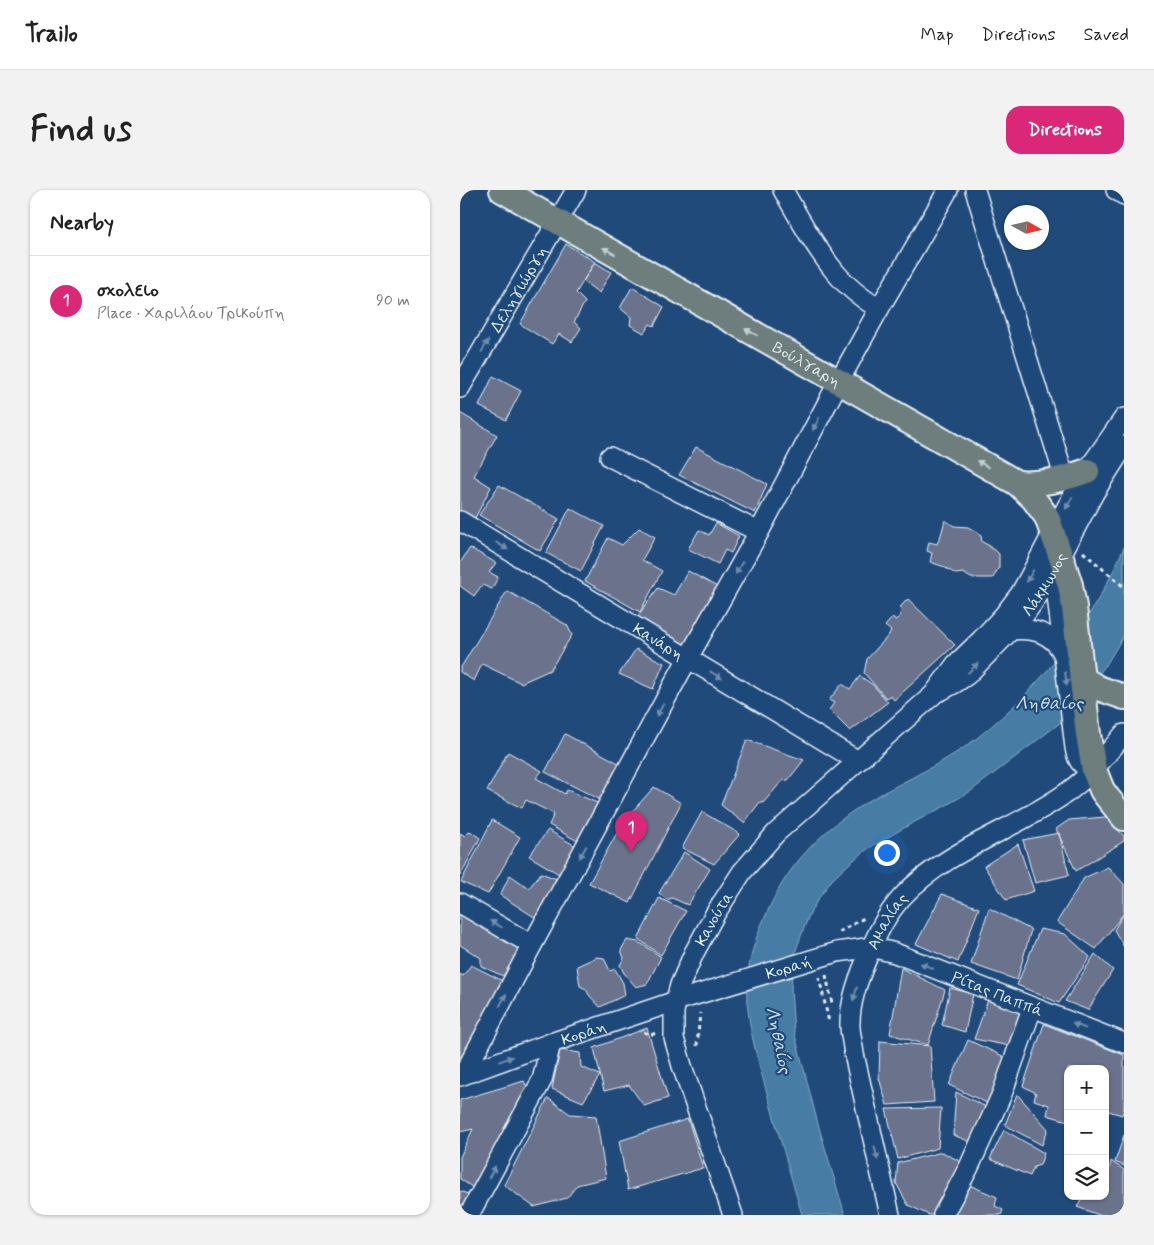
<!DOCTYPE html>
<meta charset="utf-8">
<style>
:root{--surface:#fff;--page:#f2f2f2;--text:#222;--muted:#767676;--line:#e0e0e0;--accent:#db2777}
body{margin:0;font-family:Mynerve,sans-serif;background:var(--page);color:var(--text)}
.controls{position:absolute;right:15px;bottom:15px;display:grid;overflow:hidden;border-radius:10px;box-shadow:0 1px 4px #0004}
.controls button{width:45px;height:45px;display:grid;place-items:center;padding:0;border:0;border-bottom:1px solid var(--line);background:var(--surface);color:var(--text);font:25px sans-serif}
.compass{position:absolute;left:544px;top:15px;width:45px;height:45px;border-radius:50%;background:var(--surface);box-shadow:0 1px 4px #0004;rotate:98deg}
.you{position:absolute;left:426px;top:662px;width:18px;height:18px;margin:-12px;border:4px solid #fff;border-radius:50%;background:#1a73e8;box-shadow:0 0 0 8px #1a73e833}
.badge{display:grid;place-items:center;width:32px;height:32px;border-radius:50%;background:var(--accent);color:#fff;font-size:16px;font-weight:700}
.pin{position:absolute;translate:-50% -41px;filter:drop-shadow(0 1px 2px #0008)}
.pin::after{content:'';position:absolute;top:26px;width:18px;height:15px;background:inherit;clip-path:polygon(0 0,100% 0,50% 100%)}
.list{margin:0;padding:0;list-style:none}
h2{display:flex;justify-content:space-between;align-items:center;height:65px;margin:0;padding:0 20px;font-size:21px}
h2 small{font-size:16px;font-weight:400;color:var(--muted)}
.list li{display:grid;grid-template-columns:32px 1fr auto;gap:15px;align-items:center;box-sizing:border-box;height:90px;padding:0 20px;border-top:1px solid var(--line)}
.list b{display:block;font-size:19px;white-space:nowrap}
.list p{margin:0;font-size:16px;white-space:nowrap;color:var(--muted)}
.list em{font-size:16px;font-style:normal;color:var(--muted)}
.icon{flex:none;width:28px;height:28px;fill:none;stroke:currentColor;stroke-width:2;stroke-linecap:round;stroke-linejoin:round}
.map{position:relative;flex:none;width:664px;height:1025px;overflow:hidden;border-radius:15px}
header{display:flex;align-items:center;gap:30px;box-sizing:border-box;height:70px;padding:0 25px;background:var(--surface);border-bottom:1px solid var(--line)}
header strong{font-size:24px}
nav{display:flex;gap:28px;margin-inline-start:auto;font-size:18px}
.intro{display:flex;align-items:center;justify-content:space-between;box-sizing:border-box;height:120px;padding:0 30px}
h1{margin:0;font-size:35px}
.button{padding:12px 22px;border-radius:15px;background:var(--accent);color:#fff;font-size:18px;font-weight:700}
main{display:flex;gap:30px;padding:0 30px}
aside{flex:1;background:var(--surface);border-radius:15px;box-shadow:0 1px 4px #0004}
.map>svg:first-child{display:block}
</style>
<header>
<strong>Trailo</strong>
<nav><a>Map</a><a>Directions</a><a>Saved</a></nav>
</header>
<div class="intro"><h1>Find us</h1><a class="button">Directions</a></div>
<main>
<aside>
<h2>Nearby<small></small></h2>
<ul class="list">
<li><span class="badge">1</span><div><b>σχολειο</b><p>Place · Χαριλάου Τρικούπη</p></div><em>90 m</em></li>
</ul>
</aside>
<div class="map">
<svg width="664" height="1025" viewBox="0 0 664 1025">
<rect width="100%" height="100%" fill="#1f4a7a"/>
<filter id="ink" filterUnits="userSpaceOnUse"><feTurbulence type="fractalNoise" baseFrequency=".02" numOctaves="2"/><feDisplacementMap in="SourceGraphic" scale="10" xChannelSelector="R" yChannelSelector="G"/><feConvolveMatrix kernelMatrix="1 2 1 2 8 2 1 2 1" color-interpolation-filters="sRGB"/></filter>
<g filter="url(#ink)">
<!-- water -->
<path fill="#477da4" stroke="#87abc6" d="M664,357V445L648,472L605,529L511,601L485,616L449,635L409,658L390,673L372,690L358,709L349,725L337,757L333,772L331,799L334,841L358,934L385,1025H342C330,982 317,939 305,896C297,868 289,839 287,810C285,783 293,753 304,729C308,721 311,713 315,706C336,665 373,632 412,609C447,589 485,573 517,548C580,498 633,432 664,357Z"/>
<!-- building -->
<path fill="#6a728c" stroke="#e8f1f8" d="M106,54L135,72L116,103L125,112L114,132L121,138L112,152L99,144L92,154L60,134Z
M135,72L151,82L139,103L123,91Z
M172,97L204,117L194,136L190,134L184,143L170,135L171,127L160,118Z
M33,186L61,201L46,230L19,216Z
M0,223L37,245L14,286L31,297L14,330L0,322Z
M236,257L307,294L295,323L219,285Z
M39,295L99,329L80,361L19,325Z
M110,318L144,336L121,381L86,363Z
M485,330L494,336L508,337L515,341L521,346L522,352L530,356V358L536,361L539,364V377L533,388H511L503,383L496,384L482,376L470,372L472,363L467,361L469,352L477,354L481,345Z
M256,333L279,346L271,363L265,360L258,374L228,359L239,340L249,345Z
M179,338L195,347L182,370L202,381L180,422L125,391L148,348L162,355Z
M10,358L36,373L29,382L38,387L32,399L22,395L14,406L0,396V373Z
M228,381L261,399L227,460L177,427L198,398L214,405Z
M47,401L107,435L112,445L90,480L61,493L22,474L14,491L0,482V479Z
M448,409L495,455L434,510L431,506L426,508L404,483L407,469L428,446L431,441L425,436L433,427L435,430L440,427L441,416Z
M176,459L204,473L193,499L159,484Z
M400,486L413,495L428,512L390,541L369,520L374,513L369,510L382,494L390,499Z
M105,544L164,576L145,612L85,582Z
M287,550L344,570L328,590L322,591L303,613L300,612L284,633L261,615Z
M48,562L82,581L76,588L105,604L107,600L142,615L123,654L89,635L94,624L66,610L62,618L27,601Z
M194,597L221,613L170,713L129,693L163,632Z
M242,622L280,644L254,674L222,658Z
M645,627L664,646V651L616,681L596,639L609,630Z
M32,630L60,647L28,704L1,692Z
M88,640L119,658L104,687L69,666Z
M10,641L20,648L0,686V643L5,646Z
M599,643L609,685L575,693L563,650Z
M558,654L574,701L546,710L524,676Z
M224,662L250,679L228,715L212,708L207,710L199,703Z
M648,677L664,694V723L636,759L597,732L624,688Z
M81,683L99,690L79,730L40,705L50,685L69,698Z
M482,704L519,718L498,772L456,754Z
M199,708L226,721L201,765L178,749Z
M529,718L571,740L557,790L511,774Z
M0,722L62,757L43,786L21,776V768L0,755Z
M664,723V757L654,740Z
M580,739L605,744L630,767L599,813L557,795Z
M167,750L178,752L185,756L201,767L187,794L176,797L164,783L160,775L164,768L161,760Z
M635,764L653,780L628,820L605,811Z
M137,767L144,768L150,781L155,779L163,793L165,805L140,817L129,805L126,799L120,796L117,776Z
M11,775L43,791L0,870V784L3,786Z
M441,778L485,800L468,855L430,844Z
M490,798L513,804L505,842L482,835Z
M529,807L564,819L550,856L514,849Z
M584,834L664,865V918L662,925L645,920V879H608V931L587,925L589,915L574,910L576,903L563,896Z
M187,838L208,908L184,916L169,895L144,901L134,858Z
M508,850L549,869L531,915L489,895Z
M420,851L470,856L474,912L427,915L419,888Z
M100,860L120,863L121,877L140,885L123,912L92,899Z
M64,891L70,903L18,1001L0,989V967L13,939L0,942V910Z
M496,902L530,919L519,955L493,945Z
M557,904L588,939L582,955L545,935Z
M88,908L110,924L136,926L146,988L117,995L107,1008L74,1017L44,995Z
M481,918L478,958L438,969L426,919Z
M228,929L243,978L168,1000L159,951Z
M544,940L584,963L580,975L574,977L570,986L530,969Z
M664,945V976L655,972Z
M482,962L507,975L478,1025H469L448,1015L436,993L438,973Z
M651,971L664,980V1025H639L617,1017L624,1006H645V984L648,985Z
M507,994L537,1007L535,1016L543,1020L541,1025H492Z
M0,1001L10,1005L0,1024Z"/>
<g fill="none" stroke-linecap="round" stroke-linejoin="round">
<!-- minor casing -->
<g stroke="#e8f1f8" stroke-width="22">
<g id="minor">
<path d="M323,0C339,28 355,57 375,82C387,97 403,109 419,119"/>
<path d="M515,0L605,289"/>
<path d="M656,0L664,5"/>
<path id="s1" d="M0,198L116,0"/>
<path d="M150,267L299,342"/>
<path id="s2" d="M0,331L398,571"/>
<path d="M600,373L597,406L615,558C617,570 621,577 634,580"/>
<path d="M551,440C574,438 594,443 604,466"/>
<path id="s3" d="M480,501L495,493L507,485L551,440L565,424L585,395L634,303L664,256"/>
<path d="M0,713L72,755"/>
<path d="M4,884L72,755L228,468L299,342L379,191L419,119L488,0"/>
<path id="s4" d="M0,886L91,853L216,811L377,762L406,758L419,759L435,763L664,853"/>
<path d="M9,1025L82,890L91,853"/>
<path id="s5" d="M273,1025L222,876L214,848V822L217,806L220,795L234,763L255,724L282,682L316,643L473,505L496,474L521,450L544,425L560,404L570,386L598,333L627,281L664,228"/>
<path id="s6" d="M430,1025L394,864C393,856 391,847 390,838C389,814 398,790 407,768C416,746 426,724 443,706C487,659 557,639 609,601C631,585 647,564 664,544"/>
<path d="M483,1025L509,977L542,904L572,818"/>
</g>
</g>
<!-- major casing -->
<g stroke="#e8f1f8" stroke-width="28">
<g id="major">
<path id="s7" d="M42,0L557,293L573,308L587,327L603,373L610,395L614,417L628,544L634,580L642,600L647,607L664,628"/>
<path d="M557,293C582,295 604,289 627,281"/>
<path d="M622,488L638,498L664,507"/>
</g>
</g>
<!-- path -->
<path stroke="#e8f1f8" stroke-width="3" stroke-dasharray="4 4" stroke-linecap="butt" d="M623,362L664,397
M379,742L404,728
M366,785L372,813
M359,787L369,832
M184,842L190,845L197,843
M237,856L240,823"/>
<!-- minor -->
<use href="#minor" stroke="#1f4a7a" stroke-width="19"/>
<!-- major -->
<use href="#major" stroke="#6d7e7c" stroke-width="24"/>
</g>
<!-- one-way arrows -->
<defs><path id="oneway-solid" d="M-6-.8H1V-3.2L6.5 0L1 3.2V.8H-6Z" transform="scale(1.25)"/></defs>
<g fill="#c3ced3">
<use href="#oneway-solid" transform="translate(149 61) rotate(-150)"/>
<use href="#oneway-solid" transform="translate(291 142) rotate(-150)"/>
<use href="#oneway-solid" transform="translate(523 274) rotate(-150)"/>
</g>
<g fill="#6f8dac">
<use href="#oneway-solid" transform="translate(25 156) rotate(-60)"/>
<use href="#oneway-solid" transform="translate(356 234) rotate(118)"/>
<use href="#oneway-solid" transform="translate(609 313) rotate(119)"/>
<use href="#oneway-solid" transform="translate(42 356) rotate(31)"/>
<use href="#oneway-solid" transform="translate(279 378) rotate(119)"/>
<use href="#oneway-solid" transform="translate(570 386) rotate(119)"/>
<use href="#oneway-solid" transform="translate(513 478) rotate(-45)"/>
<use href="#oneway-solid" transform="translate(256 485) rotate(31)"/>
<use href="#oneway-solid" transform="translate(606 489) rotate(83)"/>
<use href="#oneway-solid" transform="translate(200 520) rotate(119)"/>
<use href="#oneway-solid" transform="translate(123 662) rotate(119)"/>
<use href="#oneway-solid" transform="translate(36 734) rotate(-150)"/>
<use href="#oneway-solid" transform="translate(467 776) rotate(-158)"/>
<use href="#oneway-solid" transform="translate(395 804) rotate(106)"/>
<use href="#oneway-solid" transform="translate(43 810) rotate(-62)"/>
<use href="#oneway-solid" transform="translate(619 836) rotate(-159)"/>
<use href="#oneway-solid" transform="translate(46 869) rotate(-20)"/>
<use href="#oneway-solid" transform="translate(416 963) rotate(77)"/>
<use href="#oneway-solid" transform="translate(32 982) rotate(-61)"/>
</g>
</g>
<g text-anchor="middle" stroke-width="4.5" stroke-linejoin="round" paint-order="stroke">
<!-- street labels -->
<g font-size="16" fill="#e8f1f8" stroke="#1f4a7a">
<text dy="6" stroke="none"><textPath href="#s1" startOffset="115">Δεληγιώργη</textPath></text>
<text dy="6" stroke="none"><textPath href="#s7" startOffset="351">Βούλγαρη</textPath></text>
<text dy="6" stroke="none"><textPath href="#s3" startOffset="151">Λάκμωνος</textPath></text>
<text dy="6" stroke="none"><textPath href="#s2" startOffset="232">Κανάρη</textPath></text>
<text dy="6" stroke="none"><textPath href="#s5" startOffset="315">Κανούτα</textPath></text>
<text dy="6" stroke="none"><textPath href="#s6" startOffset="306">Αμαλίας</textPath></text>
<text dy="6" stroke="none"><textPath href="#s4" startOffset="346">Κοραή</textPath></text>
<text dy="6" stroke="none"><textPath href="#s4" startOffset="566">Ρίτας Παππά</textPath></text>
<text dy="6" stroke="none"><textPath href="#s4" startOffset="131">Κοράη</textPath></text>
</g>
<!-- water labels -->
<g font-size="18" font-style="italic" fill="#d0e0eb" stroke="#1f4a7a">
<text x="589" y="519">Ληθαίος</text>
<text transform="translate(319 850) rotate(78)" y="6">Ληθαίος</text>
</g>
</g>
</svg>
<div class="controls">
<button>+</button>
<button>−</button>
<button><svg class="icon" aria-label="layers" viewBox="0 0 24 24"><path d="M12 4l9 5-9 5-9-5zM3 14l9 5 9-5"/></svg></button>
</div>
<svg class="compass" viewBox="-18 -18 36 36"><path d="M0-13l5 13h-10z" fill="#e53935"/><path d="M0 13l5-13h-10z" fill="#767676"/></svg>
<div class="you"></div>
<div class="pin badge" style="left:171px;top:662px">1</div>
</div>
</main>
